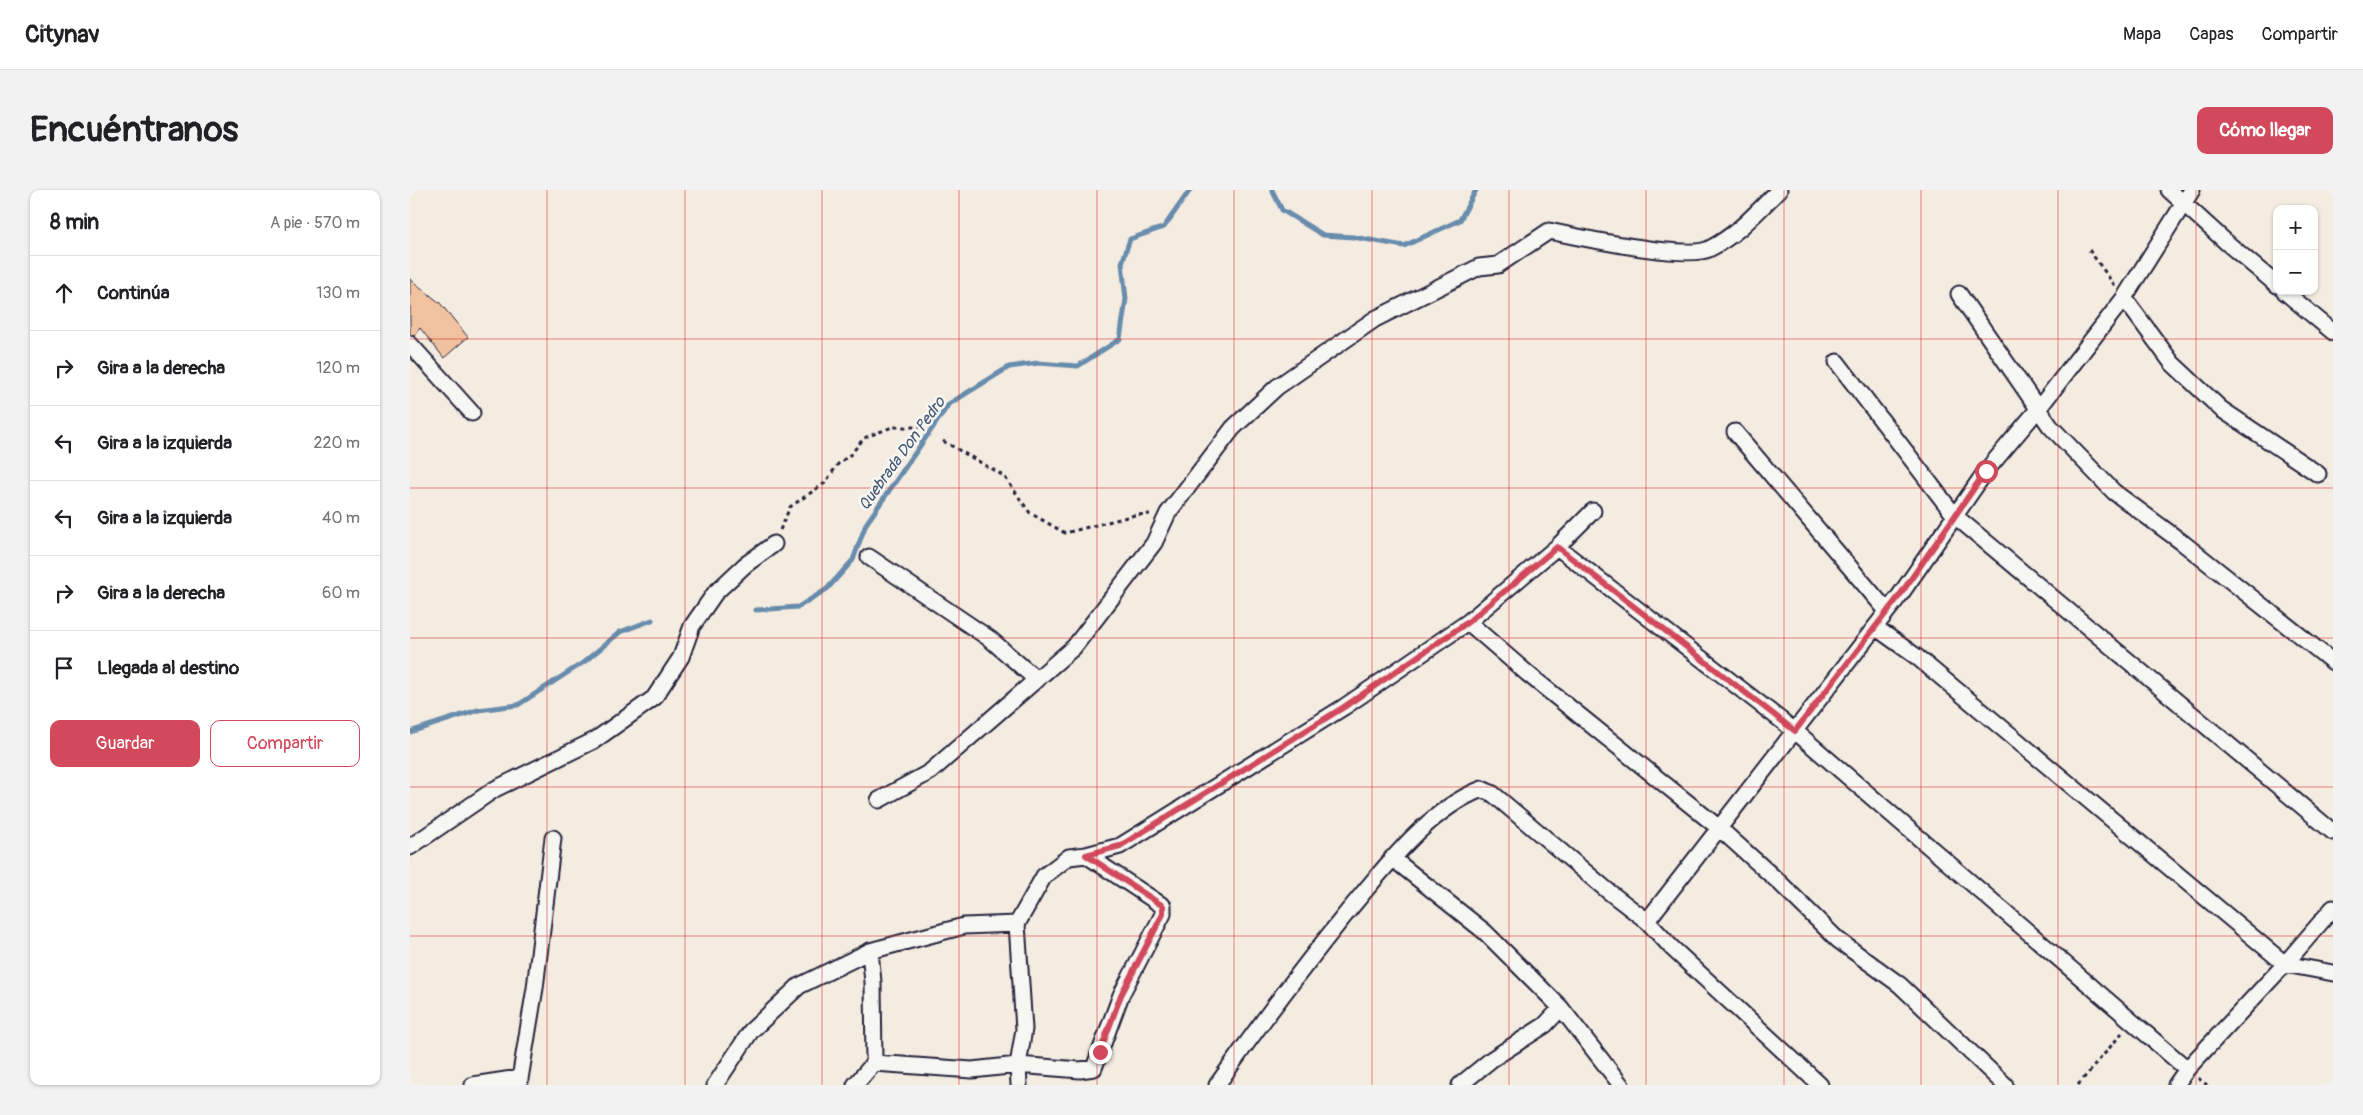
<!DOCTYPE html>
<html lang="es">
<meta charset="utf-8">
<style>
:root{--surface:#fff;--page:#f2f2f2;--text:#202124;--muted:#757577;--line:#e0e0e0;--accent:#d1495b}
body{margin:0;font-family:Pangolin,sans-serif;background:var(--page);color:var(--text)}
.controls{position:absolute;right:15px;top:15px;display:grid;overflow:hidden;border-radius:10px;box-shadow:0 1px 4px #0004}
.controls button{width:45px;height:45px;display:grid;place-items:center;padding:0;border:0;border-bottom:1px solid var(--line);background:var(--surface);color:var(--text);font:25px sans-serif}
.stop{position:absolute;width:15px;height:15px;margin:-11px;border:4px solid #d1495b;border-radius:50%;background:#fff}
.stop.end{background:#d1495b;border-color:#fff;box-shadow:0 1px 5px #0008}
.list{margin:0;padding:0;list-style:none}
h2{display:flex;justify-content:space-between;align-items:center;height:65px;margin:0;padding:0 20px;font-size:21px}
h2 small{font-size:16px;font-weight:400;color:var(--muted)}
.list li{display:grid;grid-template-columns:32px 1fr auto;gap:15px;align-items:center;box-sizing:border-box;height:75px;padding:0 20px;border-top:1px solid var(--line)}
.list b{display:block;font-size:19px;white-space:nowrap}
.list em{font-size:16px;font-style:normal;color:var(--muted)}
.actions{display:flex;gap:10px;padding:15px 20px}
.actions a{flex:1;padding:11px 0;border:1px solid var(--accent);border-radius:10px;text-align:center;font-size:18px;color:var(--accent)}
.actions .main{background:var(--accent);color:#fff}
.icon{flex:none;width:28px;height:28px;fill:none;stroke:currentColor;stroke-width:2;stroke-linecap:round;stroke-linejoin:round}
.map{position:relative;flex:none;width:1923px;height:895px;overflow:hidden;border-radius:10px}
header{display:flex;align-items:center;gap:30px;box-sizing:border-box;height:70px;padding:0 25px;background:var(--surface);border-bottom:1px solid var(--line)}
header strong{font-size:24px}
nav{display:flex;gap:28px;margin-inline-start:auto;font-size:18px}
.intro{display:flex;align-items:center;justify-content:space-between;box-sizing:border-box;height:120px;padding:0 30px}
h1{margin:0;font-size:35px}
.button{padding:12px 22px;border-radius:10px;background:var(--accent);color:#fff;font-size:18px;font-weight:700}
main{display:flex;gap:30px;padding:0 30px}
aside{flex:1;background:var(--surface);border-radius:10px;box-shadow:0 1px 4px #0004}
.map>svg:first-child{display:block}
</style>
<header>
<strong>Citynav</strong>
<nav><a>Mapa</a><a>Capas</a><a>Compartir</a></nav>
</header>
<div class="intro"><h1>Encuéntranos</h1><a class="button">Cómo llegar</a></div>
<main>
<aside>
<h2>8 min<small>A pie · 570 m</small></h2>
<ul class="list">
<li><svg class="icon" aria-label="ahead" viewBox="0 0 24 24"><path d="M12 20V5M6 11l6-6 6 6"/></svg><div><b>Continúa</b></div><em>130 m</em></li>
<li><svg class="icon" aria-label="right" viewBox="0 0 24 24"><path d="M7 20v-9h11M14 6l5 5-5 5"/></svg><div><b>Gira a la derecha</b></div><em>120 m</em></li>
<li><svg class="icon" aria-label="left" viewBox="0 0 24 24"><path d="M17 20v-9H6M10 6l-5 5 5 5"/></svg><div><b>Gira a la izquierda</b></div><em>220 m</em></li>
<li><svg class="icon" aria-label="left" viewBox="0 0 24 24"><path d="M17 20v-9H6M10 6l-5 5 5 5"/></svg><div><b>Gira a la izquierda</b></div><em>40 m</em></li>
<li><svg class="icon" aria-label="right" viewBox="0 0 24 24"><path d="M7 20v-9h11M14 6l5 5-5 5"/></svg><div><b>Gira a la derecha</b></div><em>60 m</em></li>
<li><svg class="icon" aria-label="arrive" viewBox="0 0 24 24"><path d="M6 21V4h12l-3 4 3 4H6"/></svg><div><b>Llegada al destino</b></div></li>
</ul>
<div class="actions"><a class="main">Guardar</a><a>Compartir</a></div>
</aside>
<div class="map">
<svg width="1923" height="895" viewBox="0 0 1923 895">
<rect width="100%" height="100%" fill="#f5ece1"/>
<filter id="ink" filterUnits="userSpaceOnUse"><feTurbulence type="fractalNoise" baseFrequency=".02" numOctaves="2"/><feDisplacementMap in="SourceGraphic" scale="10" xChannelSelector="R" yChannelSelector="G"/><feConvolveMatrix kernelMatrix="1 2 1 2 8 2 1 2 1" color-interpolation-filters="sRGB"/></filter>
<g filter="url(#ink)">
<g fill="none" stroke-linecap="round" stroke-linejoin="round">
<!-- stream -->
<path stroke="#688cac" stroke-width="5" d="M862,0L872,20L913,45L943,47L994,56L1050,30L1066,0
M346,420L388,417L417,399L443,370L456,334L539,214L599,177L628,173L668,176L710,149L716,109L712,73L720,49L754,37L780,0
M0,542L68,520L108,515L174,472L210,442L242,430"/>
</g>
<!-- building -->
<path fill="#f0c29f" stroke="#22223b" d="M0,89L30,113L58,147L34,168L10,138L4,146L0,145Z"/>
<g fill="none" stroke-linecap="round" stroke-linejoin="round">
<!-- street casing -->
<g stroke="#22223b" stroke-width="19">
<path id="street" d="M1759,0L1816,52L1867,95
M1874,101L1923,142
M1549,104L1640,236L1704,302L1773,353L1923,472
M1714,108L1762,173L1811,219L1908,284
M0,154L62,223
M1427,172L1545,326L1923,642
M1325,242L1477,421
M1147,357L1385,541L1777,879
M459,367L580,449L627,490
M1058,432L1118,484L1309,638L1370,693L1428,750L1490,795L1595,895
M1465,437L1507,467L1875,774L1923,783
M469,610L520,582L664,457L744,353L758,323L823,238L867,197L965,129L1069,77L1088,75L1139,41C1167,47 1276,70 1299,59C1327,45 1347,22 1369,0
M0,657L85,599L185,550L244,508L271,467L282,436L305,403L335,375L364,354
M982,668L1075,742L1151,818L1211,895
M1237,731L1490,405L1576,281L1629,218L1714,108L1782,0
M464,873L562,880L608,875L670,880L684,878L711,805L753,724V716L676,665
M63,895L109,888
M109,895L125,798L143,648
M305,895L341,841L389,796L460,761L554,736L607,734
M445,895L464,873L463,792L460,761
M609,895L608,875L614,839L607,734L634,686L659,667L676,665L710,656L934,517L1058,432L1147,357L1183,321
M807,895C849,835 893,777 939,720C975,677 1019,619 1072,599L1083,604L1198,701L1237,731L1262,758L1410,895
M1050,895L1082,869L1135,835L1151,818
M1766,895L1777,879L1875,774L1923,718"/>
</g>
<!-- path -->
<path stroke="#22223b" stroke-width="3" stroke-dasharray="4 4" stroke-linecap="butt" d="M1679,60L1705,96
M533,251L594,286L620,323L655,343L725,325L740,324
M370,340L380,317L415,293L428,274L441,264L454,248L482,237H513
M1788,888L1797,895
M1668,895L1712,843"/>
<!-- street -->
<use href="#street" stroke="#f6f6f2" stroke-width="15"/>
</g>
</g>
<g fill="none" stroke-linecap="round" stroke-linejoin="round" filter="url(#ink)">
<!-- route -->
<path stroke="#d1495b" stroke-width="6" d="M690,862L711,805L753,724V716L676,665L710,656L934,517L1058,432L1147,357L1385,541L1490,405L1576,281"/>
</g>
<!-- grid -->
<path fill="none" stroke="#d62828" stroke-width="1" stroke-opacity="0.55" d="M137,0V895M275,0V895M412,0V895M549,0V895M687,0V895M824,0V895M962,0V895M1099,0V895M1236,0V895M1374,0V895M1511,0V895M1648,0V895M1786,0V895M0,149H1923M0,298H1923M0,448H1923M0,597H1923M0,746H1923"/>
<g text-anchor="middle" stroke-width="5" stroke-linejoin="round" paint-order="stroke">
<!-- water labels -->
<g font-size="16" font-style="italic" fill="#455773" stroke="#f6f6f2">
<text transform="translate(491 263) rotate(-54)" y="6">Quebrada Don Pedro</text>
</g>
</g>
</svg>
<div class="controls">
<button>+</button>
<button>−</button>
</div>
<div class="stop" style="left:1576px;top:281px"></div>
<div class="stop end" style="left:690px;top:862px"></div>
</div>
</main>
